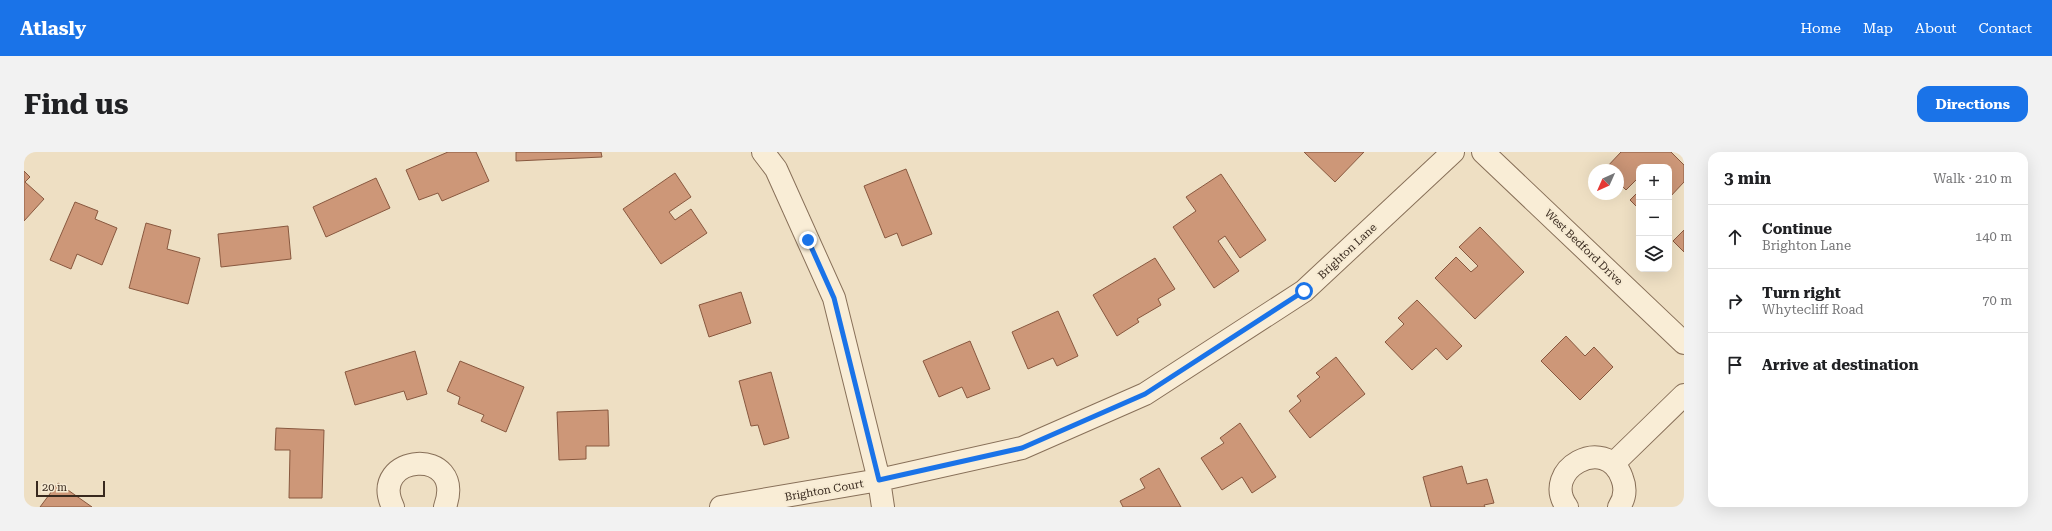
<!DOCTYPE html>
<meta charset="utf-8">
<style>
:root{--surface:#fff;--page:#f2f2f2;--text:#202124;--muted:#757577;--line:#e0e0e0;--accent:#1a73e8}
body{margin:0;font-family:"Roboto Serif",serif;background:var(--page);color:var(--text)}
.controls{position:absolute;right:12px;top:12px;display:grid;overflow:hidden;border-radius:8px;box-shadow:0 4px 16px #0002}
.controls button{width:36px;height:36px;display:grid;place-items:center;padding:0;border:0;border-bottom:1px solid var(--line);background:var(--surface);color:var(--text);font:20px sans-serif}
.compass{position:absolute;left:1564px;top:12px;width:36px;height:36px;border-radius:50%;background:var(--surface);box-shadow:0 4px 16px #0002;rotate:225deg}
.scale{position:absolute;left:12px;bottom:10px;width:69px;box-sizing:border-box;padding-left:4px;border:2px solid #38291e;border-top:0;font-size:11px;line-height:14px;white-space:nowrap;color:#38291e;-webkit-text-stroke:3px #f6ead2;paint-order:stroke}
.stop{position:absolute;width:12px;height:12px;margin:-9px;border:3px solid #1a73e8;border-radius:50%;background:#fff}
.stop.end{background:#1a73e8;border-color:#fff;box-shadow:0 1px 4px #0008}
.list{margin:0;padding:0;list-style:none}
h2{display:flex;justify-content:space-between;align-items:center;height:52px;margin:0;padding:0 16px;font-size:17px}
h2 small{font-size:13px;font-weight:400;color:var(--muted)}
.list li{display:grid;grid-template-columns:26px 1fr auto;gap:12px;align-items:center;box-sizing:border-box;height:64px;padding:0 16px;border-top:1px solid var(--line)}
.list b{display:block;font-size:15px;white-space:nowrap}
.list p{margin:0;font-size:13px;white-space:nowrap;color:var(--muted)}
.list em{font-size:13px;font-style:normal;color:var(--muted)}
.icon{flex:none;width:22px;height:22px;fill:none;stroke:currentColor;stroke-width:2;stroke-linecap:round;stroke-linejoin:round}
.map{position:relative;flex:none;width:1660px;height:355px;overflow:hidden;border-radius:12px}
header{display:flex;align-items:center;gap:24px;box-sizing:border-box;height:56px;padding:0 20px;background:var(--accent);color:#fff}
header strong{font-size:19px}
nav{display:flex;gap:22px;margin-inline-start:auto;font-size:14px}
.intro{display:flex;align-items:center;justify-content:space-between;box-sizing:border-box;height:96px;padding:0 24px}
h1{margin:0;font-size:28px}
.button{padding:10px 18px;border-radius:12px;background:var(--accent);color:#fff;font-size:14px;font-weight:700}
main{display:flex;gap:24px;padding:0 24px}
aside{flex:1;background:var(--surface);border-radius:12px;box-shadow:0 4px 16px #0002}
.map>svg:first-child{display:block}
</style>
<header>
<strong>Atlasly</strong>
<nav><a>Home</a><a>Map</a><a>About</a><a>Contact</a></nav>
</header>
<div class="intro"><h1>Find us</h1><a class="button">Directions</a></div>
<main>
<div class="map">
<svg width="1660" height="355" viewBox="0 0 1660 355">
<rect width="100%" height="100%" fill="#eedfc3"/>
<!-- building -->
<path fill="#cd9778" stroke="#88583f" d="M424,0H452L465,29L418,49L414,41L395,48L382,18Z
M492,0H577L578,5L492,9Z
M1280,0H1340L1311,30Z
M1597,0H1647L1660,13V30L1645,46V15H1615V25L1602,38L1594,30V18L1581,17Z
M882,17L908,82L878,94L873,81L861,86L840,34Z
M0,19L6,25L1,30L20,47L0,69Z
M651,21L667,45L645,60L651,68L667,57L683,81L637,112L599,57Z
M1197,22L1242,88L1216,106L1201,84L1194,89L1215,119L1190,136L1149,75L1172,59L1162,45Z
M352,26L366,56L302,85L289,55Z
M1615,39V57L1606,48Z
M51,50L74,59L71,67L93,76L78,113L53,102L47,117L26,108Z
M122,71L147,78L143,97L176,106L164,152L105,136Z
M264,74L267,107L197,115L194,82Z
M1456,75L1500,120L1451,167L1411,126L1432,105L1447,120L1454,114L1435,95Z
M1660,78V100L1649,89Z
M1131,106L1151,137L1134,147L1137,153L1113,167L1115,170L1093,184L1069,143Z
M717,140L727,171L685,185L675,153Z
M1393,148L1438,194L1423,208L1412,196L1388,218L1361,190L1380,172L1374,166Z
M1034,159L1054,204L1033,214L1029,206L1004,217L988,180Z
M1542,184L1561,204L1570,195L1589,215L1556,248L1517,209Z
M946,189L966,237L943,246L938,235L915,245L899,209Z
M391,199L403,242L383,248L380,239L331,253L321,220Z
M1312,205L1341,242L1286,286L1265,259L1277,249L1273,244L1296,225L1292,221Z
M436,209L500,235L482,280L457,269L460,263L434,252L436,245L423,239Z
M747,220L765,286L740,293L734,273L727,274L715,229Z
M584,258L585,294H562V307L535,308L533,260Z
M1216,271L1252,325L1228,341L1218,325L1198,338L1177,306L1200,291L1196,286Z
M252,276L300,278L298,346H265L266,298H251Z
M1438,314L1443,332L1463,327L1470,351L1460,353L1461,355H1407L1399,325Z
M1135,316L1157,355H1099L1096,349L1121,336L1116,327Z
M34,331L68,355H16Z"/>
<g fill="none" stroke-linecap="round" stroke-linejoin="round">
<!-- minor casing -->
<g stroke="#887059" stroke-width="24">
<path id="minor" d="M739,0L752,17L810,146L855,328L859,355
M1459,0L1660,191
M1589,312L1660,243
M369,355C343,302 443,293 421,355
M697,355L855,328L998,296L1121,242L1280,139L1429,0
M1543,355C1516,318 1582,281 1598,326C1602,336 1601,346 1595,355"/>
</g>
<!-- minor -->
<use href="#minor" stroke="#f9edd6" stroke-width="22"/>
</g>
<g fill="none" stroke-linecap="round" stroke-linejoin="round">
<!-- route -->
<path stroke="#1a73e8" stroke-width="5" d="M784,88L810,146L855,328L998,296L1121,242L1280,139"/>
</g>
<g text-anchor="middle" stroke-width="4" stroke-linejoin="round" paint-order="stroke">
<!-- street labels -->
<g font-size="11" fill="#38291e" stroke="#f6ead2">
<text transform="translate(1560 95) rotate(44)" y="4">West Bedford Drive</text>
<text transform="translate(1323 99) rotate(-43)" y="4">Brighton Lane</text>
<text transform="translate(800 338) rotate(-10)" y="4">Brighton Court</text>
</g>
</g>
</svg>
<div class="controls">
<button>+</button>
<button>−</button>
<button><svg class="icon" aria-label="layers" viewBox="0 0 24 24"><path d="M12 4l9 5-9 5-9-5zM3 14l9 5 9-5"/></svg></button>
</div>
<svg class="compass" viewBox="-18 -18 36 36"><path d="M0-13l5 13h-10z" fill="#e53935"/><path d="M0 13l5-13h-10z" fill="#757577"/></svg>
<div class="scale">20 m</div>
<div class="stop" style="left:1280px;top:139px"></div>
<div class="stop end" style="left:784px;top:88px"></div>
</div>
<aside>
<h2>3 min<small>Walk · 210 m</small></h2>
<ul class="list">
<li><svg class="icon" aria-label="ahead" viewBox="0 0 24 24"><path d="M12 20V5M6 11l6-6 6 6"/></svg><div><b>Continue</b><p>Brighton Lane</p></div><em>140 m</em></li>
<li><svg class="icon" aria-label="right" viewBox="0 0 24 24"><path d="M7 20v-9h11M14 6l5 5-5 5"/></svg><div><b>Turn right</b><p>Whytecliff Road</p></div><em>70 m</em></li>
<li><svg class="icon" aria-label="arrive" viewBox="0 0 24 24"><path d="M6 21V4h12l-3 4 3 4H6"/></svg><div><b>Arrive at destination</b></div></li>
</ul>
</aside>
</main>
